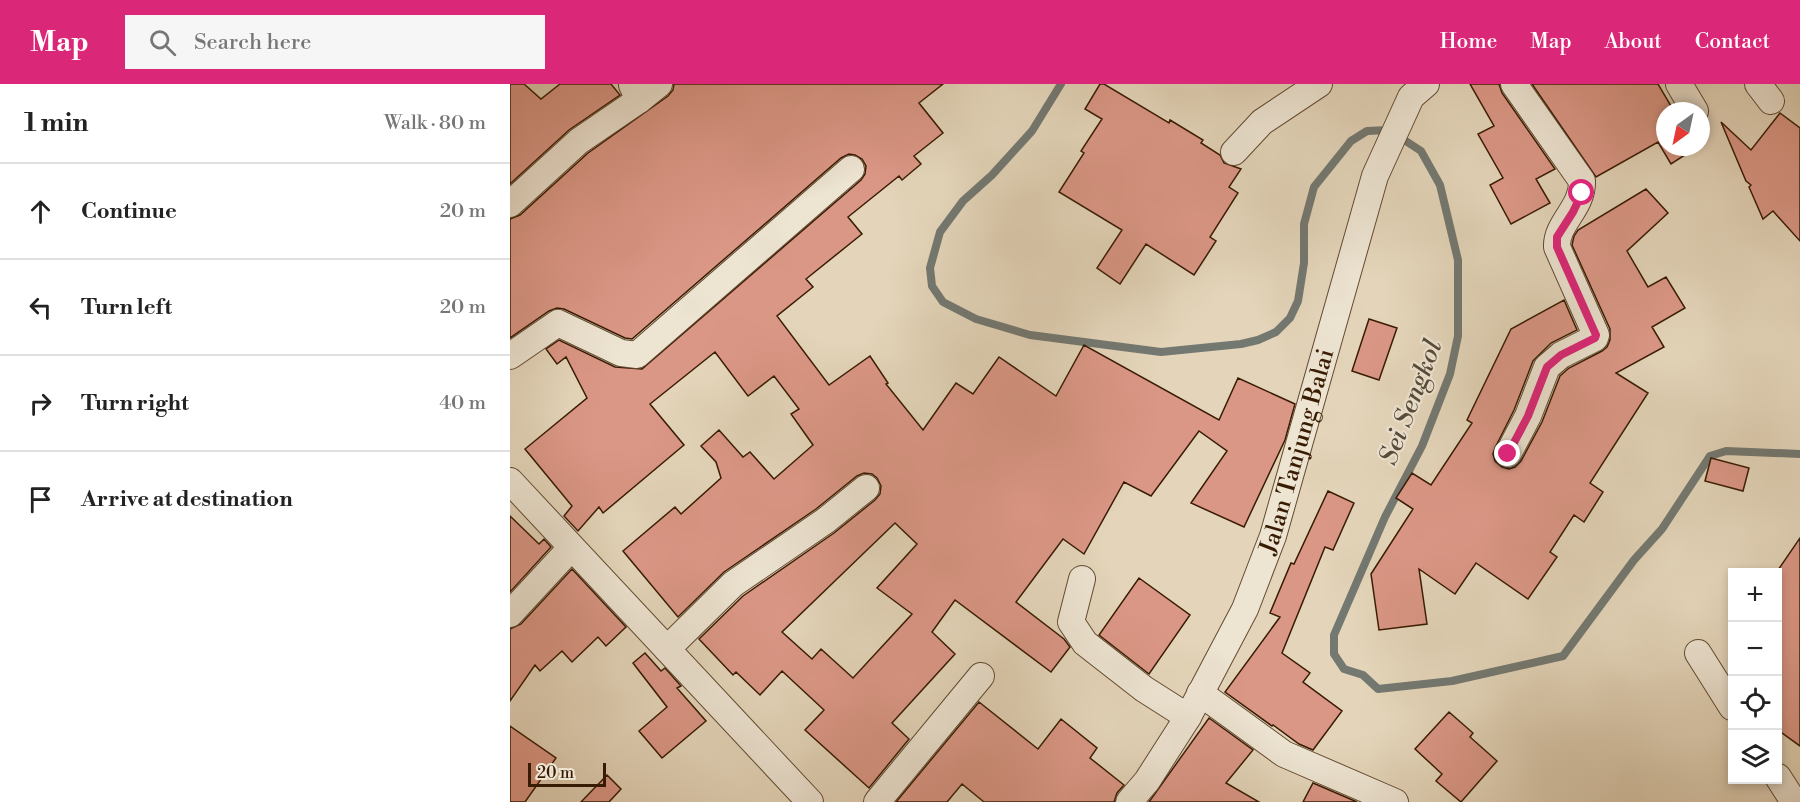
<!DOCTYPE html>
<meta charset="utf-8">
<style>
:root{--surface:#fff;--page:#f6f6f6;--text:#222;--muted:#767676;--line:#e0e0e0;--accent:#db2777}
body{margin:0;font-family:"Libre Bodoni",serif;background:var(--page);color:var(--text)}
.controls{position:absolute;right:18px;bottom:18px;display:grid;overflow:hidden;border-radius:0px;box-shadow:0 3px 9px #0003}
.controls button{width:54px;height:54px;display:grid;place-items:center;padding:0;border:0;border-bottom:2px solid var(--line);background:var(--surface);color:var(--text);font:30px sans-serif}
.compass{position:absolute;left:1146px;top:18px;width:54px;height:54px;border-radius:50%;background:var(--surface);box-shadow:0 3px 9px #0003;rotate:213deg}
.scale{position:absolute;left:18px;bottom:15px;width:78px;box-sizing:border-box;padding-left:6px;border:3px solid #381b03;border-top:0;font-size:16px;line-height:21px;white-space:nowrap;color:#381b03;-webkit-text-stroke:4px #ede4d2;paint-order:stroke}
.stop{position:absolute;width:18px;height:18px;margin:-14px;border:4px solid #db2777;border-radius:50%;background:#fff}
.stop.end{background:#db2777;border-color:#fff;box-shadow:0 2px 6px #0008}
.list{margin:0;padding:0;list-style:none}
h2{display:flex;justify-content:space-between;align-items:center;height:78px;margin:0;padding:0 24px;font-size:26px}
h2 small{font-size:20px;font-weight:400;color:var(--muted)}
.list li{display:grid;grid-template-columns:39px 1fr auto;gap:18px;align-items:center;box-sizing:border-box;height:96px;padding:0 24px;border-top:2px solid var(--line)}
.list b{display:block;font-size:22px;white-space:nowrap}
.list em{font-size:20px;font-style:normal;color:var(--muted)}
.icon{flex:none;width:33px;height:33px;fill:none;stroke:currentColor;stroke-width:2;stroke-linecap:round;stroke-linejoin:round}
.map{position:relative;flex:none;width:1290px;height:718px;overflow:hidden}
header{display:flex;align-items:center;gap:36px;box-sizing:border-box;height:84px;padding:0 30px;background:var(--accent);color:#fff}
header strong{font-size:28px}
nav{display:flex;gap:33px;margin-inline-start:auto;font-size:21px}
.search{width:420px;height:54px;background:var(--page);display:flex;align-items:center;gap:15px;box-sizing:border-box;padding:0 21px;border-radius:0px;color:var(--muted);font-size:22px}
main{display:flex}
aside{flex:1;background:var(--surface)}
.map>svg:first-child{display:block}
</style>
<header>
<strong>Map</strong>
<div class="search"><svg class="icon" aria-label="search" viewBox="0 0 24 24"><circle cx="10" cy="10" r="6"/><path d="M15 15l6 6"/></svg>Search here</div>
<nav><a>Home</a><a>Map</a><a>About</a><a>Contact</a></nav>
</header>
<main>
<aside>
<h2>1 min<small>Walk · 80 m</small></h2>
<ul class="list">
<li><svg class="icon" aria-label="ahead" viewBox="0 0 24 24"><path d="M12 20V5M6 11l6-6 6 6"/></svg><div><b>Continue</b></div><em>20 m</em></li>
<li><svg class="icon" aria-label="left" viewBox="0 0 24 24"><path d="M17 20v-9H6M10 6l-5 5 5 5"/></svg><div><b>Turn left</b></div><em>20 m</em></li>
<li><svg class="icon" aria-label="right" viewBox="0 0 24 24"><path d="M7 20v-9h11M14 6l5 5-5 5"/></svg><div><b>Turn right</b></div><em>40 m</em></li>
<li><svg class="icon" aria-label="arrive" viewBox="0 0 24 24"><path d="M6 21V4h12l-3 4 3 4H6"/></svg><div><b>Arrive at destination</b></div></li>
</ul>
</aside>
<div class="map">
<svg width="1290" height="718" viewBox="0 0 1290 718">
<rect width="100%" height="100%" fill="#e4d5ba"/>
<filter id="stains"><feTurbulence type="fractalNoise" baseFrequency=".00333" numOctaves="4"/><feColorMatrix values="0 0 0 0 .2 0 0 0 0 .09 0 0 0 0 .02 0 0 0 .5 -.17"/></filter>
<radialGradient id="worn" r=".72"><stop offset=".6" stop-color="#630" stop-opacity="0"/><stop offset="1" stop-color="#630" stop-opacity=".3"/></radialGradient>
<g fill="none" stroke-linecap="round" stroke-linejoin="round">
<!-- stream -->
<path stroke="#737871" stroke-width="8" d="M551,0L522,47L482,91L453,117L430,148L420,184L422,202L433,218L466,235L520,251L651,268L731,260L748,256L766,248L780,234L788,217L794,179V140L804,103L841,57L857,47L879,46L911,67L930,101L948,176V252L940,290L912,362L875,433L824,551V570L834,585L853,591L868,605L942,597L1053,572L1124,476L1152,445L1200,372L1216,367L1290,370"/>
</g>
<!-- building -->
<path fill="#db9786" stroke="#381b03" stroke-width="1.5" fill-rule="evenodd" d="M0,0H14L31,15L50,0H101L110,11L59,46L0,100Z
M164,0H433L409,19L433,49L404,72L411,80L392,96L389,92L338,133L352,150L296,195L303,203L267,232L319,301L360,272L378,299L376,300L413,346L446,299L463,310L489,273L546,312L574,261L709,336L728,294L785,320L775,356L734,443L681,419L717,367L689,347L641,412L614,398L574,470L553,455L506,518L554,555L560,563L541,588L445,516L422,548L445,570L382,639L399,655L359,704L295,646L314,626L272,587L250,611L226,588L223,591L189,555L233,512L324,449L365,416L370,410L371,402L367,394L362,390L354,389L347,392L306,425L214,488L168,533L113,467L165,423L171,430L211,394L206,378L191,362L209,346L233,373L240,368L264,395L303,361L281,330L289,325L264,292L238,312L205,268L140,320L174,361L93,429L89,423L68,447L54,432L62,422L15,365L77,314L56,273L47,280L36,265L49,256L105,283L132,285L351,96L355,90L356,82L352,75L345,71L339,70L331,74L122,255L115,254L54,225L47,224L39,227L0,254V135L10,131L78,69L158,12L163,6ZM385,439L407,460L367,504L402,530L343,594L311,565L302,575L272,548Z
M590,0H594L659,39L660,36L693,56L691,59L710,71L714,79L731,85L719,103L728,109L700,153L706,157L684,191L636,160L610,200L587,184L612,146L549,108L574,69L571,67L592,35L575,25Z
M960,0H989L992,9L1045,85L1026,95L1040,119L1001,140L980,101L993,94L968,50L984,42Z
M1022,0H1148L1161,22L1155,27V63H1178L1181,67L1161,80L1148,58L1086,93Z
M1270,29L1290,44V157L1263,127L1253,135L1239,103L1241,101L1236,97L1211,38L1241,66Z
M1136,105L1158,129L1117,167L1138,203L1156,193L1175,224L1142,243L1154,263L1106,289L1138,309L1080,399L1093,408L1074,438L1064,431L1040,468L1047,473L1018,515L966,479L945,510L909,485L917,540L869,546L861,490L903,425L886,414L902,389L921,401L962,339L957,336L1001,245L1054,216L1067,246L1041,259L1023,277L1004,326L985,364L983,370L985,377L992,383L999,385L1005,383L1011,377L1032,338L1050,292L1059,284L1092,267L1097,263L1100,256V245L1062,161L1064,152L1068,146Z
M859,235L887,244L869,296L842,287Z
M1201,374L1239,384L1233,407L1195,397Z
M818,407L844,419L823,466L815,463L772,569L800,589L793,598L832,627L803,666L789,660L763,641L762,642L715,608L770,533L760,529L781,479L784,480Z
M0,432L29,460L34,455L41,463L0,508Z
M1290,454V662L1268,646V486Z
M62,485L116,543L96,562L88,553L62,578L52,567L30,587L25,581L0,617V545L11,540Z
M629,494L680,531L639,590L589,551Z
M135,569L151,587L155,584L171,602L167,604L196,637L152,674L129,647L157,623L123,579Z
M469,618L528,665L551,635L587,664L580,674L614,701L607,709L604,718H474L452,700L437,718H386Z
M939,628L963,649L960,653L987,677L951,718L926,697L932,690L905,665Z
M699,634L743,666L716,699L749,718H639Z
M0,642L46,674L15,718H0Z
M97,691L111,705L99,718H71Z
M803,699L847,718H793Z"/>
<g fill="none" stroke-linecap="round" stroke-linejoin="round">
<!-- minor casing -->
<g stroke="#634a31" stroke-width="28">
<g id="minor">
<path d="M1169,0L1185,27"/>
<path d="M1248,0L1261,17"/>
<path d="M122,1L129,16L149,0"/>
<path d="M724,68L752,38L809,0"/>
<path d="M0,120L69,57L129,16"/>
<path d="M0,272L48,239L111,269L127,271L341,85"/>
<path d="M998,370L1018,332L1037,283L1051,271L1085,254L1086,251L1047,163C1046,139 1073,124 1072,97L1004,0"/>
<path d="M0,397L300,718"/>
<path d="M572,495L561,538L575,559L634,605L678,633"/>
<path d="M0,530L61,464"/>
<path d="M157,565L223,500L315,437L356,404"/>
<path d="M1188,569L1222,623"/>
<path d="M690,609L774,670L885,718"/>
<path d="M1268,693L1284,718"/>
<path d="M367,718L471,592"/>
<path id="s1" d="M619,718L637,697L678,633L735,525L763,452L865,92L901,13L916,0"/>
</g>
</g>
<!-- minor -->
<use href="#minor" stroke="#ede4d2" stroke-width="26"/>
</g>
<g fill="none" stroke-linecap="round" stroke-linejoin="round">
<!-- route -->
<path stroke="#db2777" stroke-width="8" d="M998,370L1018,332L1037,283L1051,271L1085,254L1086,251L1047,163V153L1063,128L1072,109"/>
</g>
<g text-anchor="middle" stroke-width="4.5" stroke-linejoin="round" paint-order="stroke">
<!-- street labels -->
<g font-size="24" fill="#381b03" stroke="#ede4d2">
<text dy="8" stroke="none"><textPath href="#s1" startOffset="392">Jalan Tanjung Balai</textPath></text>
</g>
<!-- water labels -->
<g font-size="26" font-style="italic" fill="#564a3a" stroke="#ede4d2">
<text transform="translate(900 318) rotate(-69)" y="9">Sei Sengkol</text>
</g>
</g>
<rect width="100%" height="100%" filter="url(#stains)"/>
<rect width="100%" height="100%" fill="url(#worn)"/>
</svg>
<div class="controls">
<button>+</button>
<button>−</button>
<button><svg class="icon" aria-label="locate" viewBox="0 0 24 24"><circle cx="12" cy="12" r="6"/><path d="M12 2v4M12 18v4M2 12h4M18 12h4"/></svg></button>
<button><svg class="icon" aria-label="layers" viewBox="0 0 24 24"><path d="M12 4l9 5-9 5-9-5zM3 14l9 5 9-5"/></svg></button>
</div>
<svg class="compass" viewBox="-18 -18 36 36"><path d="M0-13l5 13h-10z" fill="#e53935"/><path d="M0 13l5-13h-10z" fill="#767676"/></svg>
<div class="scale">20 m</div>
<div class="stop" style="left:1072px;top:109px"></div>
<div class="stop end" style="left:998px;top:370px"></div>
</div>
</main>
